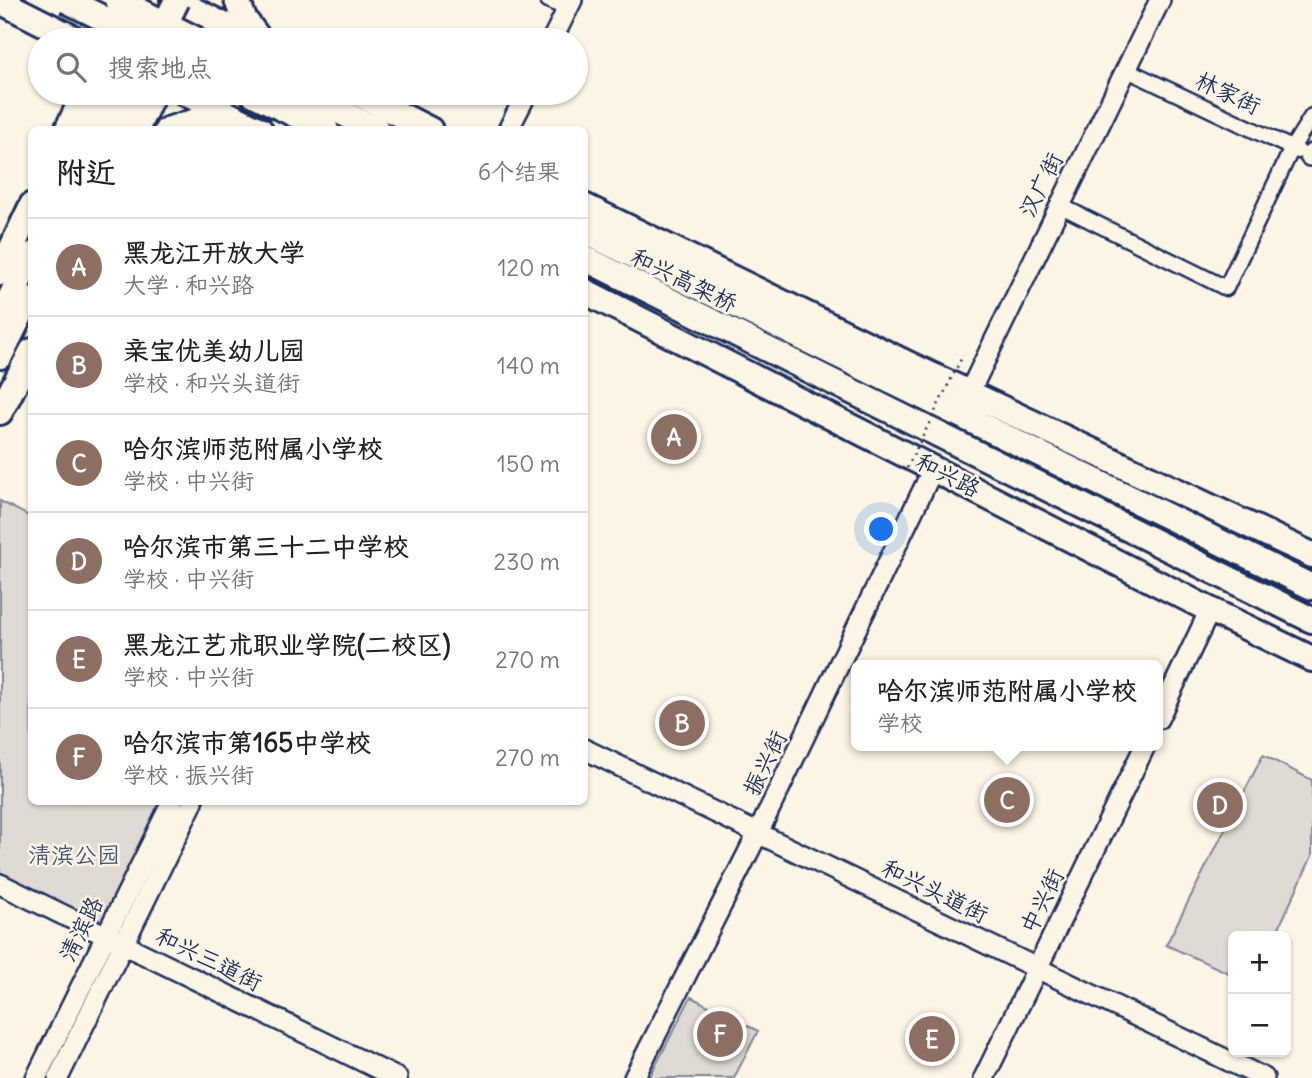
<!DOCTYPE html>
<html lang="zh">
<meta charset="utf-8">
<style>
:root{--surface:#fff;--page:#f2f2f2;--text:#202124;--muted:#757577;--line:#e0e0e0;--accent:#ea580c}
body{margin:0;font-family:Delius,"LXGW WenKai TC",sans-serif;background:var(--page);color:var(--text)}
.controls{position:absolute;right:21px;bottom:21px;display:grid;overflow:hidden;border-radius:10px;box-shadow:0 2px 5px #0004}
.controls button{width:63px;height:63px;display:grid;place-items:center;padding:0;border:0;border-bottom:2px solid var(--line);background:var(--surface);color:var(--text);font:35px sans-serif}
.you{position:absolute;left:882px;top:530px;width:24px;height:24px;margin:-18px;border:5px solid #fff;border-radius:50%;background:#1a73e8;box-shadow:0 0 0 10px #1a73e833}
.badge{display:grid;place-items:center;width:46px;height:46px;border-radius:50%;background:var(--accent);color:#fff;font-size:23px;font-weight:700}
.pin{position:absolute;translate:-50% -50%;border:4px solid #fff;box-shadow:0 2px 7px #0006}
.popup{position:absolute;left:851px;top:660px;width:312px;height:91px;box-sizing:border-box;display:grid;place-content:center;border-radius:10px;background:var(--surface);filter:drop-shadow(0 2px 5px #0005);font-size:23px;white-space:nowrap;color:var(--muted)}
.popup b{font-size:26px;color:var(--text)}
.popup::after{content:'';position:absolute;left:50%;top:100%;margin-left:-14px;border:14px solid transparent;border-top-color:var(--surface)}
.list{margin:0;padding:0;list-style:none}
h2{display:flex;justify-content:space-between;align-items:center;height:91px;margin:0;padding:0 28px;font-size:30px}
h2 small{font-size:23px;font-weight:400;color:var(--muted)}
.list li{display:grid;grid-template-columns:46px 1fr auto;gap:21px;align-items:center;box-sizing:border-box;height:98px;padding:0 28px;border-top:2px solid var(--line)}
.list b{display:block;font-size:26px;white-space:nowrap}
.list p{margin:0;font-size:23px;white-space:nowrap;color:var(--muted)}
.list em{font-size:23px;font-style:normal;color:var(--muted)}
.icon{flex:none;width:38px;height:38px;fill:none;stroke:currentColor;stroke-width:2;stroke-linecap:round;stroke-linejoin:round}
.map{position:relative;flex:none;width:1312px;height:1078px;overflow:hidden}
.search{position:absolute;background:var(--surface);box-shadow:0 2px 5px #0004;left:28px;top:28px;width:560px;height:77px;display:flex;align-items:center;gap:18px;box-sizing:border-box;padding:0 24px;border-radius:38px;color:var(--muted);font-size:26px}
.panel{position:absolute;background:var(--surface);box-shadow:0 2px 5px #0004;left:28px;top:126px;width:560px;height:679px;border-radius:10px}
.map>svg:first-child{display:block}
</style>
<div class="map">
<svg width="1312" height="1078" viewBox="0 0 1312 1078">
<rect width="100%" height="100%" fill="#fcf5e5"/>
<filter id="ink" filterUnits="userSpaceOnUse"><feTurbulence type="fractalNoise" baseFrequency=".0143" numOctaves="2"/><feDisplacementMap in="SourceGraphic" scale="14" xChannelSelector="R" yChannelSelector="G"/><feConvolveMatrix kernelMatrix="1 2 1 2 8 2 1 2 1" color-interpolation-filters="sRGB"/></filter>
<g filter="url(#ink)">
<!-- green -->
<path fill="#dfdbd4" stroke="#7d8599" stroke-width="2" d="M0,501L31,517L32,802H160L99,928L0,877Z
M1263,755L1312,780V856L1275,936H1233V975L1166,945Z
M691,997L758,1031L734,1078H649Z"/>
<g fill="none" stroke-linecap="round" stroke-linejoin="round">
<!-- street casing -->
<g stroke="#1b2f5e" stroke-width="19">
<path id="street" d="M548,0L567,9
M1125,69L1298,151
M1059,205L1226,288L1292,148L1312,116"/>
</g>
<!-- secondary casing -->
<g stroke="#1b2f5e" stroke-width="24">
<path id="secondary" d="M552,40L572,0
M508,130L527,93
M1310,156L1312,154
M969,393L1160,0
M1158,719L1210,610
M584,749L1264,1078
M0,884L397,1078
M36,1078L172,802
M58,1078L193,802
M634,1078L758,833L934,467
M984,1078L1145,746"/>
</g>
<!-- highway casing -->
<g stroke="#1b2f5e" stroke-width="30">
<path id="highway" d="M173,0L254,40
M237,0L244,19L260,40
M0,1L77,40
M185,93L260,130
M252,93L326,130
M302,93L377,130
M357,93L430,130
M67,130L85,93
M93,130L111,93
M112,130L131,93
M136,130L153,93
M167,130L206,118L231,117
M584,206L910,365L1312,555
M584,231L1312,587
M584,258L1312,620
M0,273L32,205
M584,291L1210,610L1312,659
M0,318L32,255
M0,356L28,300
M0,412L32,351"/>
</g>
<!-- street -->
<use href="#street" stroke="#fcf5e5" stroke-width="14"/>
<!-- secondary -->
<use href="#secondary" stroke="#fcf5e5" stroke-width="19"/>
<!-- highway -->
<use href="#highway" stroke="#fcf5e5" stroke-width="24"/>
<!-- highway-bridge casing -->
<g stroke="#1b2f5e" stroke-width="30" stroke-linecap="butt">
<path id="highway-bridge" d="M66,0L147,40
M118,0L197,40
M159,36L177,0"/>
</g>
<!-- path-bridge -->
<path stroke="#1b2f5e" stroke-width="2.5" stroke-dasharray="2 5" stroke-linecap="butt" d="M907,468L963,355"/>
<!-- highway-bridge -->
<use href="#highway-bridge" stroke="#fcf5e5" stroke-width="24"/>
</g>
</g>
<g text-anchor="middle" stroke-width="5" stroke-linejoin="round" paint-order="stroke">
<!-- street labels -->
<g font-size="23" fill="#1b2f5e" stroke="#fcf5e5">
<text transform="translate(1228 93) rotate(25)" y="8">林家街</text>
<text transform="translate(1041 185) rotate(-64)" y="8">汉广街</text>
<text transform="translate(684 280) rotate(26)" y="8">和兴高架桥</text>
<text transform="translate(948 475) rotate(27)" y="8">和兴路</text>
<text transform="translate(765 763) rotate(-64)" y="8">振兴街</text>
<text transform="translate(935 891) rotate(26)" y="8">和兴头道街</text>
<text transform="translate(1042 901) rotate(-64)" y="8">中兴街</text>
<text transform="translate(81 929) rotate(-64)" y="8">清滨路</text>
<text transform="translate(209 959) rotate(26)" y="8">和兴三道街</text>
</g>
<!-- park labels -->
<g font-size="23" fill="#425176" stroke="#fcf5e5">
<text x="74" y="863">清滨公园</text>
</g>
</g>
</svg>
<div class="controls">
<button>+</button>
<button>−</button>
</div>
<div class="you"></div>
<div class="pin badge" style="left:674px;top:437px;background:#8d6e63">A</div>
<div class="pin badge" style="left:682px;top:723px;background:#8d6e63">B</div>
<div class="pin badge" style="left:1007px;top:800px;background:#8d6e63">C</div>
<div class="popup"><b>哈尔滨师范附属小学校</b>学校</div>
<div class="pin badge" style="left:1220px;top:805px;background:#8d6e63">D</div>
<div class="pin badge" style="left:932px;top:1039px;background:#8d6e63">E</div>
<div class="pin badge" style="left:720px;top:1034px;background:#8d6e63">F</div>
<div class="search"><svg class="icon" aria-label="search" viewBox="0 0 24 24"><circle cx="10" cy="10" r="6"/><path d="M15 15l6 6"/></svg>搜索地点</div>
<section class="panel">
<h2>附近<small>6个结果</small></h2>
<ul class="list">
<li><span class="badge" style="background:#8d6e63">A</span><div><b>黑龙江开放大学</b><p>大学 · 和兴路</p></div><em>120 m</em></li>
<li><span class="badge" style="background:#8d6e63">B</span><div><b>亲宝优美幼儿园</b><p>学校 · 和兴头道街</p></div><em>140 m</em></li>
<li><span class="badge" style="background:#8d6e63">C</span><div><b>哈尔滨师范附属小学校</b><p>学校 · 中兴街</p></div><em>150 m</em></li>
<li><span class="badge" style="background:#8d6e63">D</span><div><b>哈尔滨市第三十二中学校</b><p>学校 · 中兴街</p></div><em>230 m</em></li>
<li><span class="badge" style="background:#8d6e63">E</span><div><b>黑龙江艺术职业学院(二校区)</b><p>学校 · 中兴街</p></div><em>270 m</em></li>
<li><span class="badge" style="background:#8d6e63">F</span><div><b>哈尔滨市第165中学校</b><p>学校 · 振兴街</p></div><em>270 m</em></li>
</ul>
</section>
</div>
